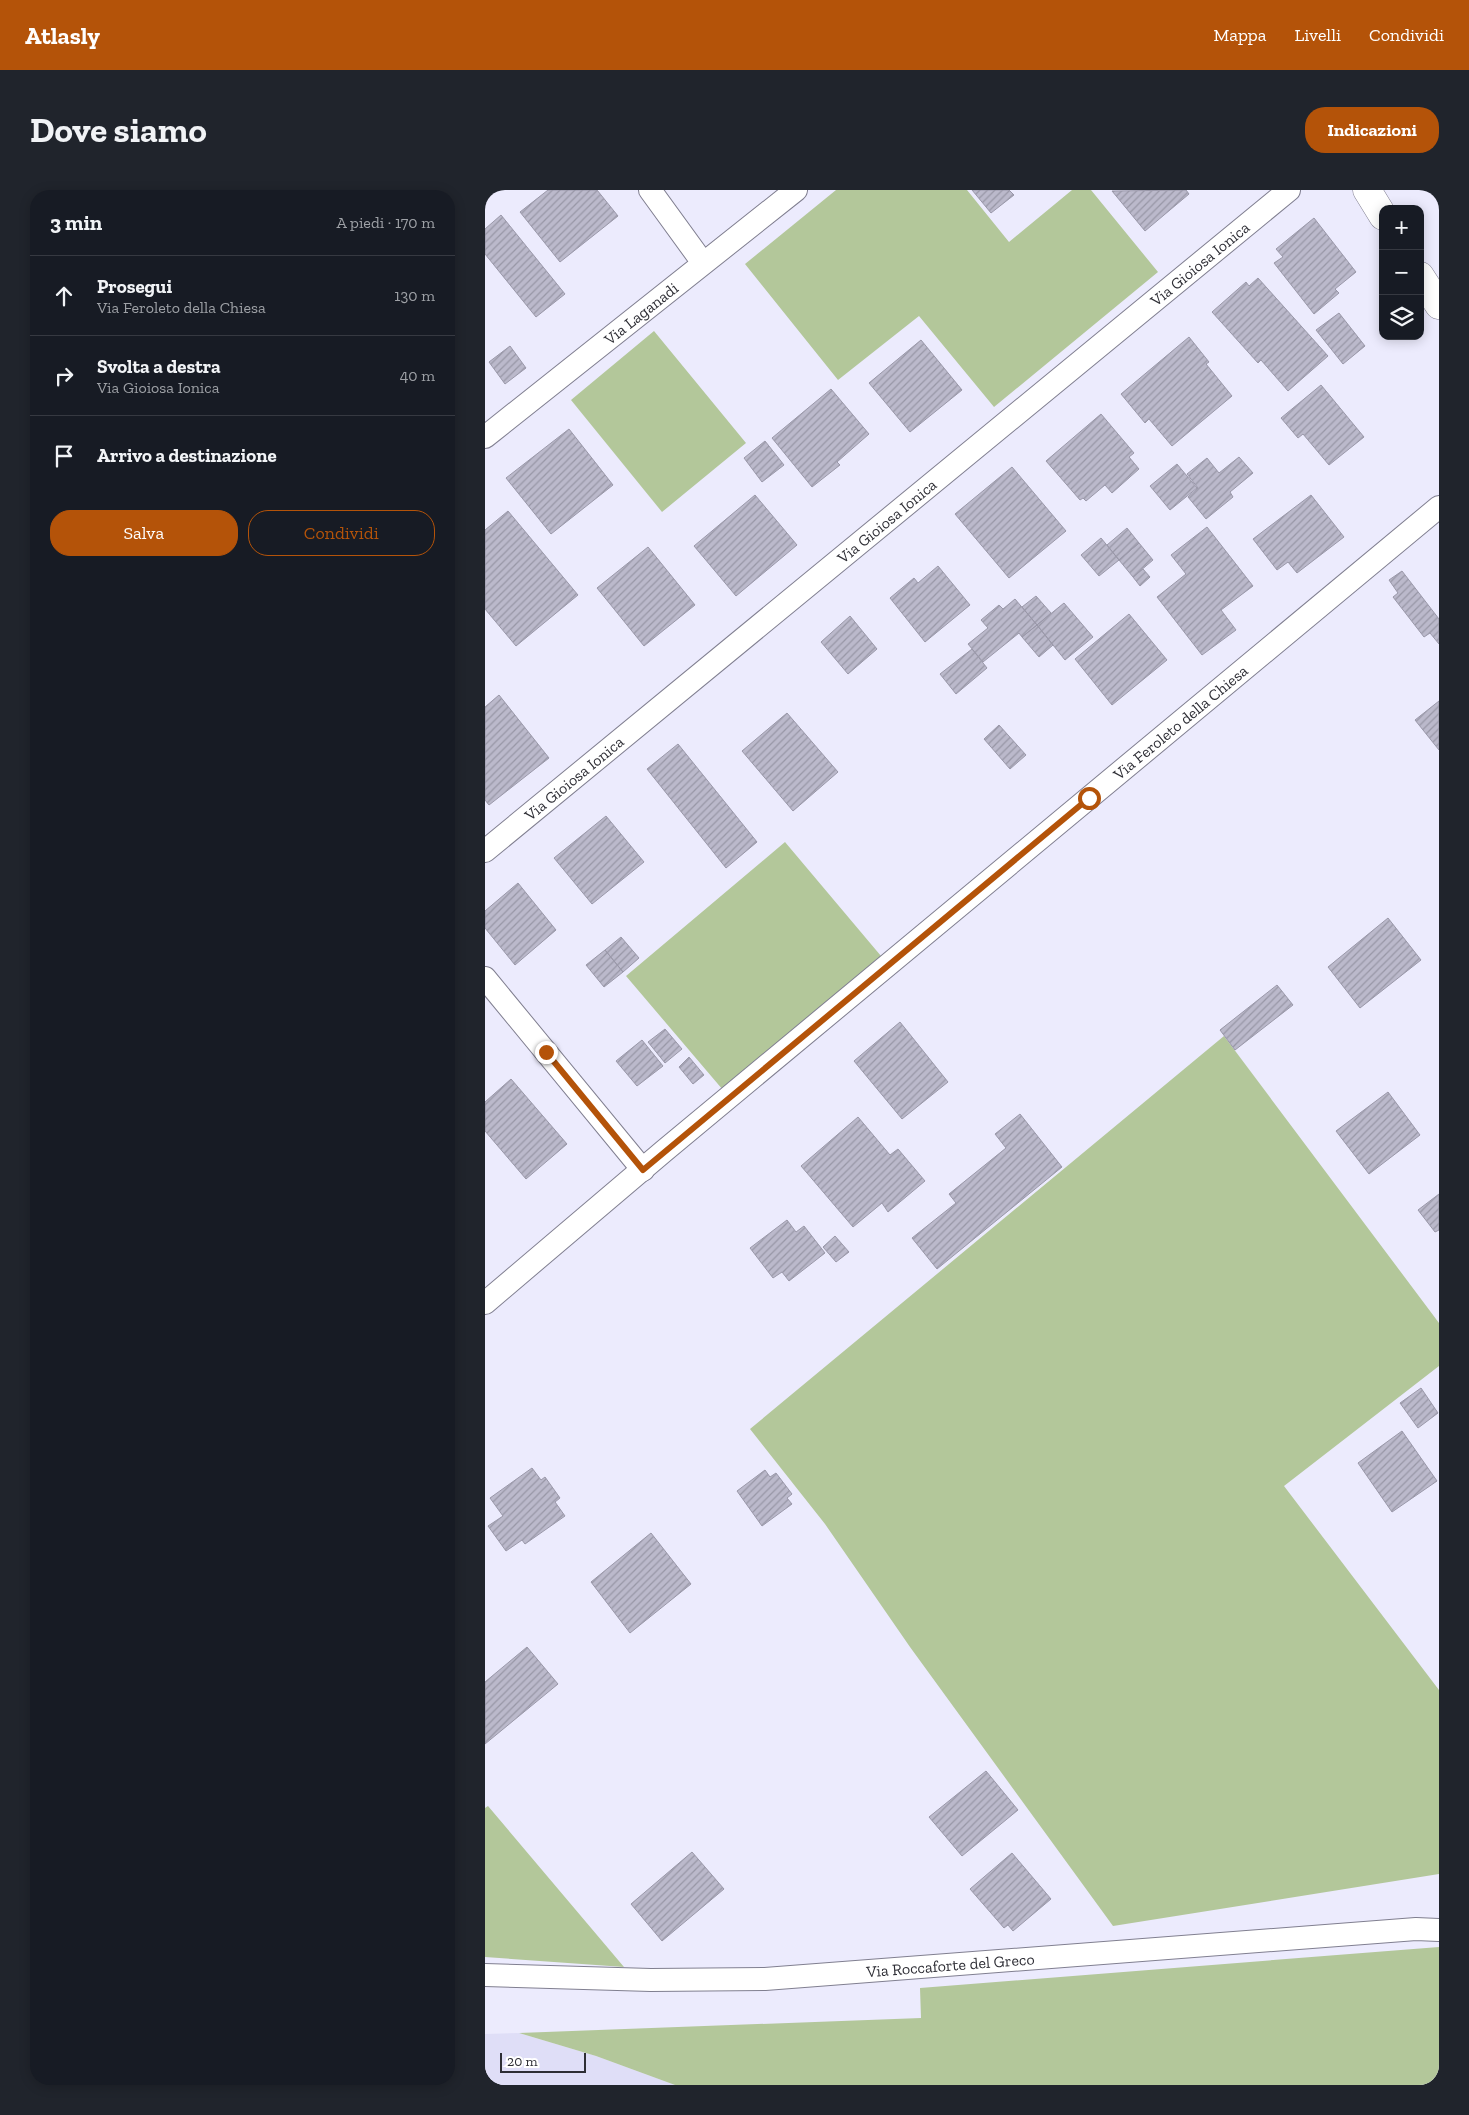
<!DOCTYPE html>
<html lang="it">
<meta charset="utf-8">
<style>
:root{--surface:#171b24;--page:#20242c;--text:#f1f3f6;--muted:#9ea1a6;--line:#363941;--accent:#b45309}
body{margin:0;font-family:"Zilla Slab",serif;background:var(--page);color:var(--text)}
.controls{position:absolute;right:15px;top:15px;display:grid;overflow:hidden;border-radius:10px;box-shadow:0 2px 12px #0003}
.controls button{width:45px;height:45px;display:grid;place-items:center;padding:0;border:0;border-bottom:1px solid var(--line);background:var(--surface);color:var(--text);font:25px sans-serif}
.scale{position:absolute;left:15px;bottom:12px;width:86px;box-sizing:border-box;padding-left:5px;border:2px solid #2e2e35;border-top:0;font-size:14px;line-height:18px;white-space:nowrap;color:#2e2e35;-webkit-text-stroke:4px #fff;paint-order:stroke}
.stop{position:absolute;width:15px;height:15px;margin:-11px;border:4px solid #b45309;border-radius:50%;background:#fff}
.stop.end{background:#b45309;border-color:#fff;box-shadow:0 1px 5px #0008}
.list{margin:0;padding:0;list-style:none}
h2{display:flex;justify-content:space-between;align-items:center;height:65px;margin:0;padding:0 20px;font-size:21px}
h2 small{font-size:16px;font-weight:400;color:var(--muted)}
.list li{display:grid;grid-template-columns:32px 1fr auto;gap:15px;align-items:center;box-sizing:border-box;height:80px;padding:0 20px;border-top:1px solid var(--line)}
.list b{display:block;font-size:19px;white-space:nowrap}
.list p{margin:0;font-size:16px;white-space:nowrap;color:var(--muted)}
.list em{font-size:16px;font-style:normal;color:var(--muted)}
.actions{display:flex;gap:10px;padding:15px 20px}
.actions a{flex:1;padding:11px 0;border:1px solid var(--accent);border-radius:20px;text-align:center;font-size:18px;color:var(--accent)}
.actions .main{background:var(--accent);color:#fff}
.icon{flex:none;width:28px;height:28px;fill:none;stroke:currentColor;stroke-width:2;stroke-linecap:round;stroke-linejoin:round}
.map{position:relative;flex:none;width:954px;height:1895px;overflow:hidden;border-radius:20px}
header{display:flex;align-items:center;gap:30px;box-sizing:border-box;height:70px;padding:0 25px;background:var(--accent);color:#fff}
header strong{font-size:24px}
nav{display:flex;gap:28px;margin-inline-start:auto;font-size:18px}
.intro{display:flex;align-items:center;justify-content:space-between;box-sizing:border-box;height:120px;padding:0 30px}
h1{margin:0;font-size:35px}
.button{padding:12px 22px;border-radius:20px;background:var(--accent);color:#fff;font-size:18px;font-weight:700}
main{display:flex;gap:30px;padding:0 30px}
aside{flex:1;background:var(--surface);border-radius:20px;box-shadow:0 2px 12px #0003}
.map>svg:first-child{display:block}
</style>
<header>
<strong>Atlasly</strong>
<nav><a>Mappa</a><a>Livelli</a><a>Condividi</a></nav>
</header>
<div class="intro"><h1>Dove siamo</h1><a class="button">Indicazioni</a></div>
<main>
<aside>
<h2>3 min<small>A piedi · 170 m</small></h2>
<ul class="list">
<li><svg class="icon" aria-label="ahead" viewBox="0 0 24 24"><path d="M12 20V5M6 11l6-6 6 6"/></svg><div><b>Prosegui</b><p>Via Feroleto della Chiesa</p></div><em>130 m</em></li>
<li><svg class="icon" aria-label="right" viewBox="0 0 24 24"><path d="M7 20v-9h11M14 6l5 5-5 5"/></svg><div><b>Svolta a destra</b><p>Via Gioiosa Ionica</p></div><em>40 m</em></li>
<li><svg class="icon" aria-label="arrive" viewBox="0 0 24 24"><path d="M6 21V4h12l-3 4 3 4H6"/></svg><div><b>Arrivo a destinazione</b></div></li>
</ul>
<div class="actions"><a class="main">Salva</a><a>Condividi</a></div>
</aside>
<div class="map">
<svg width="954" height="1895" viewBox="0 0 954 1895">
<defs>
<pattern id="building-hatch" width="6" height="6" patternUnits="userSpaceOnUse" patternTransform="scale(1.25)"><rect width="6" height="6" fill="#bbb9cb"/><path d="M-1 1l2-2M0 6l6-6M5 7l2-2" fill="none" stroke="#9897a6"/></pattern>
</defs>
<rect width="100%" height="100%" fill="#ecebfd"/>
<!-- built -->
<path fill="#dfdef7" d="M34,1843L111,1866L190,1895H0V1844Z"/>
<!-- grass -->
<path fill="#b3c79a" d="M351,0H482L524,52L587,0H606L673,82L509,217L434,126L353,190L260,74Z
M169,141L261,253L177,322L86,210Z
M300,652L396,766L238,900L141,786Z
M739,846L954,1133V1176L799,1296L954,1500V1684L628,1736L425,1457L340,1334L265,1239Z
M3,1616L139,1777L0,1767V1618Z
M954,1757V1895H190L111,1866L34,1843L436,1828L435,1798Z"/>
<!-- building -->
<path fill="url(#building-hatch)" stroke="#9a98a9" d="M63,0H112L133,26L75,72L35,22Z
M487,0H524L529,5L506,23Z
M701,0L704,4L660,41L627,1Z
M16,25L80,104L51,127L0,64V39Z
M829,28L871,82L850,99L854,103L829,124L789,73L798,67L791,59Z
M773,88L843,166L803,201L776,170L773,173L727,122L761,92L764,96Z
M854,123L880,156L858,174L831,140Z
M704,147L724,172L721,174L747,206L687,256L664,229L660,233L636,204Z
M436,150L477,200L425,242L384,193Z
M25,156L41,178L20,194L4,172Z
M836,195L879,247L844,275L818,244L813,248L796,228Z
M346,199L384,244L352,272L355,275L327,297L287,248Z
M616,224L649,263L644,267L654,279L627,303L620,295L601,311L598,308L595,310L561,271Z
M84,239L128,295L66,344L21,288Z
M280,251L299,275L277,292L259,268Z
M754,267L768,283L745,302L748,307L721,329L703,307L713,298L702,284L722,268L734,283Z
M692,274L712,298L685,320L665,296Z
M527,277L581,341L524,388L470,324Z
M270,305L312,355L251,406L209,356Z
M826,305L859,347L812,383L803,372L792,380L768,349Z
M23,321L93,405L31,456L0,419V340Z
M722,337L768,396L736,420L751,440L717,465L672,407L701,384L686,365Z
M642,338L654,353L634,370L622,355Z
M616,348L634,370L614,386L596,365Z
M654,353L668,370L648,387L634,370Z
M163,357L210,415L159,456L112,398Z
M453,376L485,415L440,452L405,408L429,388L433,393Z
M658,379L665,387L655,396L648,387Z
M917,381L954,429V454L945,443L939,447L908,407L913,403L904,390Z
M551,406L566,423L552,435L537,417Z
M530,409L552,435L537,447L534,443L498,472L483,454L503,438L496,430L514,415L518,419Z
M579,413L608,447L580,470L552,435Z
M644,424L682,470L627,515L590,469Z
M365,426L392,459L363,484L336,452Z
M552,435L568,455L554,467L537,447Z
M487,459L502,478L471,504L455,484Z
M14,505L64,568L4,615L0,610V517Z
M954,511V560L930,530Z
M302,523L353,582L308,621L257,561Z
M514,535L541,565L525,579L499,549Z
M193,554L272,652L241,678L162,579Z
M121,626L159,672L107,714L69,668Z
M33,693L71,740L30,775L0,738V721Z
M903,728L936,770L875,818L843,777Z
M136,747L154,768L138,782L120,760Z
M120,760L138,782L119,797L101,775Z
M792,795L808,815L750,860L735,840Z
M415,832L463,892L417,929L369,871Z
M180,839L197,859L180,873L163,852Z
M157,850L178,876L152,896L131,871Z
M204,867L219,885L208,894L194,877Z
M26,889L82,954L41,989L0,941V912Z
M903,902L935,945L884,984L851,941Z
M535,924L577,977L452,1079L427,1048L471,1013L464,1004L521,958L510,944Z
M373,927L405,965L413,959L440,991L403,1022L397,1013L368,1037L316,976Z
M954,1004V1040L950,1042L933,1020Z
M302,1030L311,1042L319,1036L340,1063L304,1091L297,1082L288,1088L265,1058Z
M350,1046L364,1062L351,1072L338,1057Z
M936,1198L953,1223L933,1238L915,1213Z
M917,1241L952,1291L907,1322L873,1273Z
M47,1278L56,1290L60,1287L75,1308L70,1312L80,1326L40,1354L37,1350L21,1361L3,1336L18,1326L5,1308Z
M280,1280L285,1287L291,1283L307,1304L302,1308L307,1314L277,1336L252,1301Z
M166,1343L206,1394L145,1443L106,1392Z
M42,1457L73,1494L0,1554V1492Z
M501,1581L533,1620L477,1666L444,1627Z
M207,1662L239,1699L177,1751L146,1714Z
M527,1663L566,1709L528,1741L523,1735L519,1738L485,1699Z"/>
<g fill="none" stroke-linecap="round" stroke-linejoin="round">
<!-- minor casing -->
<g stroke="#807f90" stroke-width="24">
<g id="minor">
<path d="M165,0L218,73"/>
<path id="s1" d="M0,247L311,0"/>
<path id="s2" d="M0,661L804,0"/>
<path d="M0,788L158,980"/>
<path id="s3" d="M0,1113L179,961L954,317"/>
<path id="s4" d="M0,1785L166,1790L280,1789L931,1739L954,1740"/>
</g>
</g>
<!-- secondary casing -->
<g stroke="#807f90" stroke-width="29">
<path id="secondary" d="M882,0L898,26
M935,86L954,115"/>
</g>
<!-- minor -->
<use href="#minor" stroke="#fff" stroke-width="22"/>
<!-- secondary -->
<use href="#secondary" stroke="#fff" stroke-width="28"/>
</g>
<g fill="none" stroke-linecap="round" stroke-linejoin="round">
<!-- route -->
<path stroke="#b45309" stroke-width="6" d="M61,862L158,980L604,608"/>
</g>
<g text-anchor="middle" stroke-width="4" stroke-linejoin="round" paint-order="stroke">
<!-- street labels -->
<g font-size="16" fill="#2e2e35" stroke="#fff">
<text dy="6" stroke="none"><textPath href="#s2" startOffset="925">Via Gioiosa Ionica</textPath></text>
<text dy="6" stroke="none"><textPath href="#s1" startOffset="199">Via Laganadi</textPath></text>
<text dy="6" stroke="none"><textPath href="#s2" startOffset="520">Via Gioiosa Ionica</textPath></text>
<text dy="6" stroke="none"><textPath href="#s3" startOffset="906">Via Feroleto della Chiesa</textPath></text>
<text dy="6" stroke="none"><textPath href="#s2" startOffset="115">Via Gioiosa Ionica</textPath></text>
<text dy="6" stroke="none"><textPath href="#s4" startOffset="466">Via Roccaforte del Greco</textPath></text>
</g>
</g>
</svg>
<div class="controls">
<button>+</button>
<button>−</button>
<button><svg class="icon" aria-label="layers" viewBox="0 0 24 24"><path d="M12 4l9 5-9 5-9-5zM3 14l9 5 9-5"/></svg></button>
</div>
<div class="scale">20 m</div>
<div class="stop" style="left:604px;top:608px"></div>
<div class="stop end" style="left:61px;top:862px"></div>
</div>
</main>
